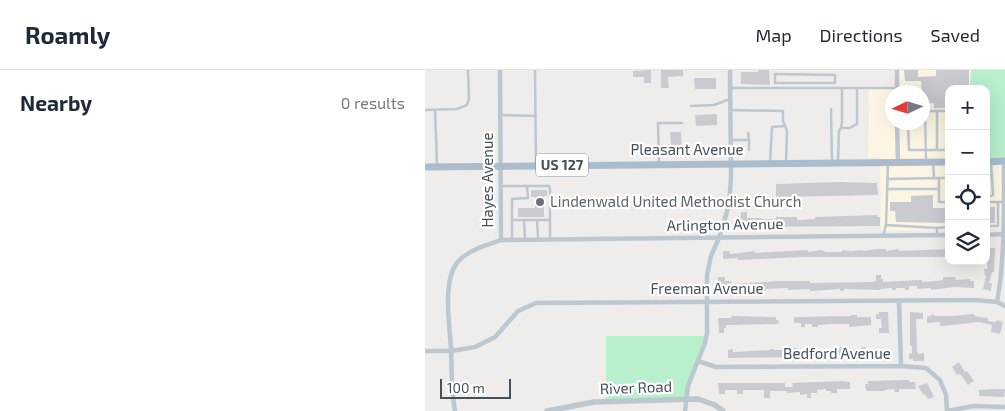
<!DOCTYPE html>
<meta charset="utf-8">
<style>
:root{--surface:#fff;--page:#f6f6f7;--text:#1f2937;--muted:#747a83;--line:#e0e1e3}
body{margin:0;font-family:"Exo 2",sans-serif;background:var(--page);color:var(--text)}
.controls{position:absolute;right:15px;top:15px;display:grid;overflow:hidden;border-radius:10px;box-shadow:0 5px 20px #0002}
.controls button{width:45px;height:45px;display:grid;place-items:center;padding:0;border:0;border-bottom:1px solid var(--line);background:var(--surface);color:var(--text);font:25px sans-serif}
.compass{position:absolute;left:460px;top:15px;width:45px;height:45px;border-radius:50%;background:var(--surface);box-shadow:0 5px 20px #0002;rotate:266deg}
.scale{position:absolute;left:15px;bottom:12px;width:71px;box-sizing:border-box;padding-left:5px;border:2px solid #44505a;border-top:0;font-size:14px;line-height:18px;white-space:nowrap;color:#44505a;-webkit-text-stroke:4px #fff;paint-order:stroke}
.list{margin:0;padding:0;list-style:none}
h2{display:flex;justify-content:space-between;align-items:center;height:65px;margin:0;padding:0 20px;font-size:21px}
h2 small{font-size:16px;font-weight:400;color:var(--muted)}
.icon{flex:none;width:28px;height:28px;fill:none;stroke:currentColor;stroke-width:2;stroke-linecap:round;stroke-linejoin:round}
.map{position:relative;flex:none;width:580px;height:341px;overflow:hidden}
header{display:flex;align-items:center;gap:30px;box-sizing:border-box;height:70px;padding:0 25px;background:var(--surface);border-bottom:1px solid var(--line)}
header strong{font-size:24px}
nav{display:flex;gap:28px;margin-inline-start:auto;font-size:18px}
main{display:flex}
aside{flex:1;background:var(--surface)}
.map>svg:first-child{display:block}
</style>
<header>
<strong>Roamly</strong>
<nav><a>Map</a><a>Directions</a><a>Saved</a></nav>
</header>
<main>
<aside>
<h2>Nearby<small>0 results</small></h2>
<ul class="list">
</ul>
</aside>
<div class="map">
<svg width="580" height="341" viewBox="0 0 580 341">
<rect width="100%" height="100%" fill="#efecec"/>
<!-- commercial -->
<path fill="#fcf5e3" fill-rule="evenodd" d="M473,0H546L545,19H524V160L456,161L455,87L443,88L444,17L473,16ZM468,22H498V52H468Z
M580,95V159H561V96Z"/>
<!-- green -->
<path fill="#b8efcd" d="M546,0H580V91L561,92V19H545Z
M181,266H281L261,329L181,331Z"/>
<!-- building -->
<path fill="#c9cbd1" d="M226,0V13H219V7H208V1Z
M236,0H258V6L243,7L244,18H236Z
M333,0H344L345,15L316,14V2H333Z
M479,0H493V7L511,6V0H544V19H524V34H520V38H509V33H498L496,11H480Z
M269,8H291V19H270Z
M292,44V55L271,56L270,45Z
M245,62H256L257,80H242V75H246Z
M415,112L452,113L453,125L351,127V114Z
M106,120H122V126H119V147H93V138H110V127H106Z
M508,125V138H524V153L471,152L470,141H465V132H486V126Z
M561,137H570V153H561Z
M316,142H322V148H336V149H351V147H372V150L390,149V147L452,145V147H455V156L314,157L313,147H316Z
M563,178H570L569,202H567L564,213H567L566,221L558,219L561,206H560L559,199H562Z
M451,179H461V181L474,179V181L524,179V187H378L313,190V188L298,189V181H305V184L330,181V183L383,180V182L397,180L400,182H417V180L425,181L438,180V181Z
M451,205H456V209H458V212L494,210H497V212L512,211L518,210V207H530L531,210L545,209V211H549V218L529,217L506,220V218L492,219V216H484V220H480V218H471V220H467V218L455,219V220L419,219V221H415V219L385,221V219L363,220V218L341,219V221L332,222L292,220L293,207H300V211H306V214L353,211H385V213L447,212L451,211Z
M454,242H463L464,263H454V258H457L456,249H451V244H454Z
M485,242L498,243V249H491L492,281L493,284L499,283V291H488V289H484V284L487,283V276H485Z
M509,244V246H526L549,244L550,246L563,248V251L571,252L572,250L578,252L575,264L566,262L567,255L554,252L518,256H515V252L502,253V247Z
M426,245H432V247H446V255L424,257V254H407L393,255V257H387V254H380V257H376V253H369V247L426,246Z
M306,246L351,247V250H353L354,254L301,255V258H299V263H294L293,248H307Z
M415,277H419V280L437,279L436,277H440L441,279H446V282L458,281V284L463,283L464,291H455V288H452V286L303,288V280L308,279V282L345,280V279H349V280H368V278H373V280L390,278V279H415Z
M534,292L540,302L542,301L549,311L543,315L535,304L532,305L527,297Z
M484,310V312H490L491,319H474V322H470L469,319L459,320L460,321H441L440,314H443V311Z
M417,311L425,312V319H412V323H406V321H401V319L392,320V323H386V328H382V324L375,325V322L362,323L361,321H345V328H339V320H318V324H312V320H300V324H294L293,313H360V317H368L367,313Z
M502,313L509,327L503,329L500,324L498,325L493,316Z
M568,319H580L579,327L554,326V320Z"/>
<g fill="none" stroke-linecap="round" stroke-linejoin="round">
<!-- service -->
<path stroke="#bcc7cf" stroke-width="2.5" d="M110,0L111,94
M350,4L410,5V13H350Z
M306,18H472
M266,36L289,35L305,29
M406,39L407,92
M0,40L32,39L42,35L44,28L43,0
M10,40L12,96
M305,40L358,41V51L362,61L361,93
M498,41H524
M500,41L501,91
M512,41V80
M75,45L111,46
M483,52L484,80H524
M416,58L417,53V18
M307,70H324L323,63
M324,70V80
M413,91L414,61L416,58H425L432,54V18
M508,92L509,108
M234,93L233,53H257
M345,93L347,57L360,56
M561,106H566
M524,108H514V132H524
M462,109L514,108
M77,116H124L125,119V169
M462,119H514
M561,127L568,125L566,92
M561,132H579
M87,150H125
M99,150L100,169
M112,150L113,168
M461,155L512,158V165
M561,156H573V132
M512,158L524,157
M458,166L461,155L463,93
M87,170V129L103,128L102,116"/>
<!-- minor -->
<path stroke="#bcc7cf" stroke-width="4.5" d="M472,0V22
M472,52L473,93
M561,165L579,164
M76,170L524,165
M474,231L476,296
M572,232C580,190 579,136 579,92
M0,281H26L50,277L70,267L93,241L111,233L550,230L572,232L580,236
M273,291L291,297L476,296L501,298L515,310L521,325L522,341L549,336L580,337
M30,341C26,320 27,301 26,280C25,257 17,212 32,193C42,180 62,175 76,170L75,0
M260,341L263,316L280,273L282,263V205L286,186L294,168L304,135L306,108L305,0"/>
<!-- tertiary -->
<path stroke="#bcc7cf" stroke-width="5.5" d="M122,341L169,332L273,329L290,335L298,341"/>
<!-- primary -->
<path stroke="#abbccd" stroke-width="7" d="M561,92L580,91
M0,97L524,92"/>
</g>
<!-- markers -->
<circle fill="#6b7280" stroke="#fff" stroke-width="2" cx="115" cy="132" r="5"/>
<g text-anchor="middle" stroke-width="4.5" stroke-linejoin="round" paint-order="stroke">
<!-- shield labels -->
<rect fill="#fff" stroke="#7c848c" stroke-width="1" x="111" y="83.5" width="52" height="23" rx="4"/>
<g font-size="14" font-weight="bold" fill="#44505a">
<text x="137" y="100">US 127</text>
</g>
<!-- street labels -->
<g font-size="15" fill="#44505a" stroke="#fff">
<text x="262" y="85">Pleasant Avenue</text>
<text transform="translate(63 110) rotate(-90)" y="5">Hayes Avenue</text>
<text transform="translate(300 155) rotate(-1)" y="5">Arlington Avenue</text>
<text x="282" y="224">Freeman Avenue</text>
<text x="412" y="289">Bedford Avenue</text>
<text transform="translate(211 318) rotate(-2)" y="5">River Road</text>
</g>
<!-- worship labels -->
<g font-size="15" fill="#5b616d" stroke="#fff" text-anchor="start">
<text x="125" y="137">Lindenwald United Methodist Church</text>
</g>
</g>
</svg>
<div class="controls">
<button>+</button>
<button>−</button>
<button><svg class="icon" aria-label="locate" viewBox="0 0 24 24"><circle cx="12" cy="12" r="6"/><path d="M12 2v4M12 18v4M2 12h4M18 12h4"/></svg></button>
<button><svg class="icon" aria-label="layers" viewBox="0 0 24 24"><path d="M12 4l9 5-9 5-9-5zM3 14l9 5 9-5"/></svg></button>
</div>
<svg class="compass" viewBox="-18 -18 36 36"><path d="M0-13l5 13h-10z" fill="#e53935"/><path d="M0 13l5-13h-10z" fill="#747a83"/></svg>
<div class="scale">100 m</div>
</div>
</main>
